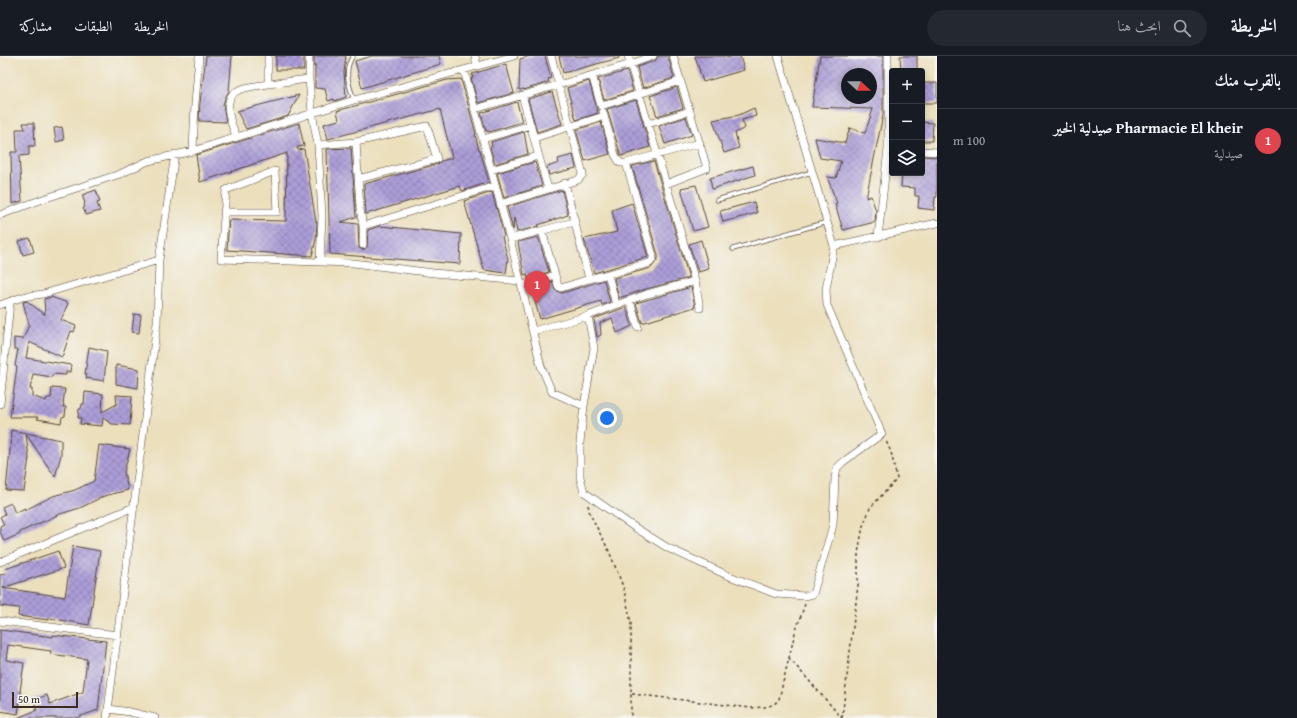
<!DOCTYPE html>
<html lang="ar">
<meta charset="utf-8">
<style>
:root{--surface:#171b24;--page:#242831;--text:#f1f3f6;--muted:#9ea1a6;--line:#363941;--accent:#1f6fb2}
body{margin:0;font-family:"Gentium Book Plus",Amiri,serif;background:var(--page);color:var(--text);direction:rtl}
.controls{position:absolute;right:12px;top:12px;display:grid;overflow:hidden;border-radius:4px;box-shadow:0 2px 6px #0003}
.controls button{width:36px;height:36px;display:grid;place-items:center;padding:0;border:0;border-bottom:1px solid var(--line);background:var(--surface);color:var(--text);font:20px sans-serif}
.compass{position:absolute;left:841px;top:12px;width:36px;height:36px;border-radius:50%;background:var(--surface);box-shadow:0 2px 6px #0003;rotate:111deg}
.scale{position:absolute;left:12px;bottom:10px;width:66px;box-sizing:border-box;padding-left:4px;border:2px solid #3b2a1e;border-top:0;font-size:11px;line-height:14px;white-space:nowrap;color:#3b2a1e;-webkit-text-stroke:3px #f6f6f2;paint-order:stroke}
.you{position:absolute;left:607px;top:362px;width:14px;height:14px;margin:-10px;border:3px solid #fff;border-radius:50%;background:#1a73e8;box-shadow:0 0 0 6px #1a73e833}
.badge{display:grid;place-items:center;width:26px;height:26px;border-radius:50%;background:var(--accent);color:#fff;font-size:13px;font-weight:700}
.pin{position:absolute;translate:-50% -33px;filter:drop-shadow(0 1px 2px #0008)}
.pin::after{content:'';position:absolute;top:21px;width:14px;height:12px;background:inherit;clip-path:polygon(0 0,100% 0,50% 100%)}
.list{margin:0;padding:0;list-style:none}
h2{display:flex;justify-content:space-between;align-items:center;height:52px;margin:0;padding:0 16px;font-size:17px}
h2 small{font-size:13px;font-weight:400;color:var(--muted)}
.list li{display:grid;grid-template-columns:26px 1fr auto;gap:12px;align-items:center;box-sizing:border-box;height:64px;padding:0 16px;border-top:1px solid var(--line)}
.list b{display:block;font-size:15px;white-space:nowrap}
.list p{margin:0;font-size:13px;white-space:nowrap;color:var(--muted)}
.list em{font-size:13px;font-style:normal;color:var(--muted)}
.icon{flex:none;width:22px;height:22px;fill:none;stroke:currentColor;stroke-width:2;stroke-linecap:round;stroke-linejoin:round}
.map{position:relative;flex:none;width:937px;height:662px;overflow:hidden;direction:ltr}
header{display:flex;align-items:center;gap:24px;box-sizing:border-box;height:56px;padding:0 20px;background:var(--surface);border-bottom:1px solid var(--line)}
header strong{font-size:19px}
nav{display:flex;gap:22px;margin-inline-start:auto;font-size:14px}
.search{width:280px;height:36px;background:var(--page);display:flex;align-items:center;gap:10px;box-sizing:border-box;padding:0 14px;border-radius:22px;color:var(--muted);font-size:15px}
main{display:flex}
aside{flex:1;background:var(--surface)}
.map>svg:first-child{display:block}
</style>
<header>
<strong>الخريطة</strong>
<div class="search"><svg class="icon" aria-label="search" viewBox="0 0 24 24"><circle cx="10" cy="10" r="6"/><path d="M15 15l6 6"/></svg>ابحث هنا</div>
<nav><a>الخريطة</a><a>الطبقات</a><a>مشاركة</a></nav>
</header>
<main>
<aside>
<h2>بالقرب منك<small></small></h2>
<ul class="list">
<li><span class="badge" style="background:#e0444e">1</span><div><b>Pharmacie El kheir صيدلية الخير</b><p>صيدلية</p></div><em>100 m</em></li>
</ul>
</aside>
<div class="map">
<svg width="937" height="662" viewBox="0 0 937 662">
<defs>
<pattern id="building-cross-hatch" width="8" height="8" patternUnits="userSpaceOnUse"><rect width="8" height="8" fill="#ac9dd8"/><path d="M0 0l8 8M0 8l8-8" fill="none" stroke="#8d80af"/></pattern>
</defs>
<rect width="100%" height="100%" fill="#f6f6f2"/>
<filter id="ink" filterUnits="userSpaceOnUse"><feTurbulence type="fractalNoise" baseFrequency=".025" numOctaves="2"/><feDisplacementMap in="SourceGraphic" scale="8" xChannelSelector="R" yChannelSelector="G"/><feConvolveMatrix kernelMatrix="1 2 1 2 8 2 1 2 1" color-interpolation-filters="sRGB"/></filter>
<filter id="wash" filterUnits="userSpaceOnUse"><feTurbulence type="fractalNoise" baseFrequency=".012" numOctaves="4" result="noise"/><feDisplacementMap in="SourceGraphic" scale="16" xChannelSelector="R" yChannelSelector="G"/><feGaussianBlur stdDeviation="0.9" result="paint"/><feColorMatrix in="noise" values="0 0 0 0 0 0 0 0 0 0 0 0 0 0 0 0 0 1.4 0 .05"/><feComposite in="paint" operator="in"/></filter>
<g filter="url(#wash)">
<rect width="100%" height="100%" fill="#ebdfbc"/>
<g id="blocks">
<!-- building -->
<path fill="url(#building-cross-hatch)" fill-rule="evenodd" d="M206,0H232L229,35L225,42L223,49L226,66L199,65L200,47Z
M276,0H304V14H276Z
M314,0H346L344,16L346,41L334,45V43L328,45L325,33L315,32V9L314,11Z
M372,0H439L441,8L362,32L355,5Z
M530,0H545L551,22L548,23L549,26L524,34V33L519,34L520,3Z
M559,0H619V2L563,17Z
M658,0H668L674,22L643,32L637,11L655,5Z
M695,0H726L727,2L734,0H740L744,14L703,26Z
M820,0H883V59L866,142L871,140L876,155L875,166L843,174L835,148L837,147L827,121L836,122L841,105L820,102L815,82L845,87L850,72L865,77L873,53L812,51ZM847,18H871V42H847Z
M900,0H917V15H901Z
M506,8L514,37L478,47L471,22H473L472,18Z
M627,15L633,35L604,44L598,23Z
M461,23L476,78H475L479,94H480L489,126L462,135L460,130L366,158L364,128L438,108L441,105L452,102L440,53L328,83L324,68L339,64L337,55L447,24Z
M589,25L598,57L576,64L567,32Z
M924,27H937V47H924Z
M677,31L683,52L657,60L650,40Z
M552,36L562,68L537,76L528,43Z
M299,39L288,60L246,73L237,55Z
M636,44L650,91L621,100L607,53Z
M517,46L522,66L489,76V75H486L481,57Z
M754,52L756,60L742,64L745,72L735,77L739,92L724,97L713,64L739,59Z
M686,61L692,79L665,88L659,70Z
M601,66L610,98L585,105L576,74Z
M922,66L933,67L932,85H922Z
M23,67H34L35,90H29V99L19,100L22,145L12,148L11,96H17L16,73H25Z
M299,67L304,90L297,91L298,94L304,93L316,166H317L316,183L312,200L227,194L229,164L286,165L287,97L200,126L196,99Z
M62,71L64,84L56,86L54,72Z
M524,76L528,98L495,108L490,91L492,90L491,86Z
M351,92L356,161L341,166L358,168L359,192L363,194L367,191L368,174L380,170L461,178L460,208L330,198L327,93Z
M573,99L576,112L549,119L547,111L559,107L558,103Z
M922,100L937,101V141H935L934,154L918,152L919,140H915V132L901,131L902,117H922Z
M654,105L689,222L646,233L619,242L614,222L651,212L658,203V199L632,110Z
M535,106L542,130L504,142L497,117Z
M753,110L755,119L712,133L710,122Z
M696,129L708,171L693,175L681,132Z
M96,134L100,146L97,147L100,155L86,159L83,152L85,151L84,148L85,147L82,139Z
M562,134L568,159L538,169L539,170L517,176L514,162L513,174L507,151Z
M492,136L504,180L502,181L508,203L506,217L484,214L464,145Z
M754,146L757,157L723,166L720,155Z
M632,147L648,201L594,217L584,183L617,176L612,154Z
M538,181L549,216L528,222L527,218L524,219L518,186Z
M30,182L34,196L23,199L19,185Z
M701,184L709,213L698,216L689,188Z
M604,224L610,246L602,249L601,245L540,263L531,232L552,225L555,234L562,237Z
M691,231L695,251L642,267L636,247Z
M51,241L68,247L61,264L76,270L74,276L71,275L62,301L29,286L26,302L71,309L70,316H66V319L53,318L52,321L33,318L30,333H32V340L46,345L47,342H51L52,332L65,333L63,348H64L63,351H66L65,360L62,361L61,367L37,363L38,361H10L17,311L15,310L18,293H14V282L23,283L29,269L23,246L27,245L45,259L44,243Z
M626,251L632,270L617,277L612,262L600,267L601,279L597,281L594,263Z
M134,258L141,259L139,277L132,276Z
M89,291L107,295L104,325L86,322L87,318H85Z
M116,309L139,313L138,332L116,328Z
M85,336L103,338L102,356L117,348L116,339L132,340L130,369L112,368L103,362L102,370L80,368L81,362H78L79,353H81L82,348H84Z
M11,374L61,384V399L55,421L26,378L29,402L24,435L6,434L10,394Z
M99,389L130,393L124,416L128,434L104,440L80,452L60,458L20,476V478L4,485L0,476V470L4,468L0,461L5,458L2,451L11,447L15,457L25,452V454L53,440L75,434L94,425Z
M73,490L100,495L89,569L49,562V564L18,560L19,552L0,550V519L6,517L5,513L58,495L64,512L2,532L65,541Z
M0,574L53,581V579L106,585L98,654L76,662H17L37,654L34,644L47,639L50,648L83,636L87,603L50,598L51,595L8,589L6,604L24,607L20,636H21L18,658L0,655Z"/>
</g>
</g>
<g filter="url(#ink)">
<use href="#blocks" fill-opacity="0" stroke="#554536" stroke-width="1"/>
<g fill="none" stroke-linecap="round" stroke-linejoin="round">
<!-- lane casing -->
<g stroke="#554536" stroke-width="5">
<path id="lane" d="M353,0C343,14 349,29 354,44
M717,144L812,116
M733,193L827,166"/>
</g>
<!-- street casing -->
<g stroke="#554536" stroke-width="8">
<path id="street" d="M268,0V28L309,23
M309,0V23L312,57L318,89L322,160L320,205
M475,0L477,10
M628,0L695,225L700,252
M464,14L510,183L541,310L552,336L584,350
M592,19L601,50L680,25
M522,39L548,133
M475,53L631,8L653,0
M603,56L615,99L620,107H626
M648,68L690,55
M237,81C231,69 221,43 237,35C246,30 258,30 268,28
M534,82L604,60
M483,83L531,69
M356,86L427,70L437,103L358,123
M318,89L356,86L360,153L363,170
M193,95L195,48L199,0
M922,95L937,96
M491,114L538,100
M666,128L707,112L673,0
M500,148L578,124L583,118L551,0
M224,156H277L275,115L226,134L221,203L353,207L434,217L520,225
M0,159L43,143L120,118L148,105L193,95L354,44L514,0
M542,175L555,219
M878,181L888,93V0
M510,183L574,166
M363,189V170L495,130
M834,190L937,167
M159,204L175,98
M589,223L650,207L653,203V200L626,107L700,87
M522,229L555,219L558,230L561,232L589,223L565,127
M630,245L638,271
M0,249L22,241L43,238L159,204L157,267L107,662
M616,249L647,238L695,225
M588,260L594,292L584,350L580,386V421L584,436L631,469L668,492L727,519L776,538L805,540L813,538L833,469L835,422L837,412L843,406L882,378L827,249L826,233L834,190L778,0
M533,275L588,260L616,249L608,218
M0,348L10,246
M0,506L134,451
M0,565L118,579
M109,653L130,656L155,662"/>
</g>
<!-- path -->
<path stroke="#554536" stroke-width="1.5" stroke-dasharray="3 3" stroke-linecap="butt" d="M588,449L590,458L609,495L624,533L631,567V662
M789,602L842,662
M632,638L751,652C762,651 773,652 779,643L795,577L805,548
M842,662L858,529V497L863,470L870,452L897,423L891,396L886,385"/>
<!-- lane -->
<use href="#lane" stroke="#fff" stroke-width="3.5"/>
<!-- street -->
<use href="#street" stroke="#fff" stroke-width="7"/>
</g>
</g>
</svg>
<div class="controls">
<button>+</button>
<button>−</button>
<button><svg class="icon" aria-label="layers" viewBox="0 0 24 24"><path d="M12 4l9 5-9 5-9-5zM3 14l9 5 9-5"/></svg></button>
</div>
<svg class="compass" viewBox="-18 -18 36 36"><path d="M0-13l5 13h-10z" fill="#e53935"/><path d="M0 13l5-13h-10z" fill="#9ea1a6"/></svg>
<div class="scale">50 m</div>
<div class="you"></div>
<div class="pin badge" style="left:537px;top:248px;background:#e0444e">1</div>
</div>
</main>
